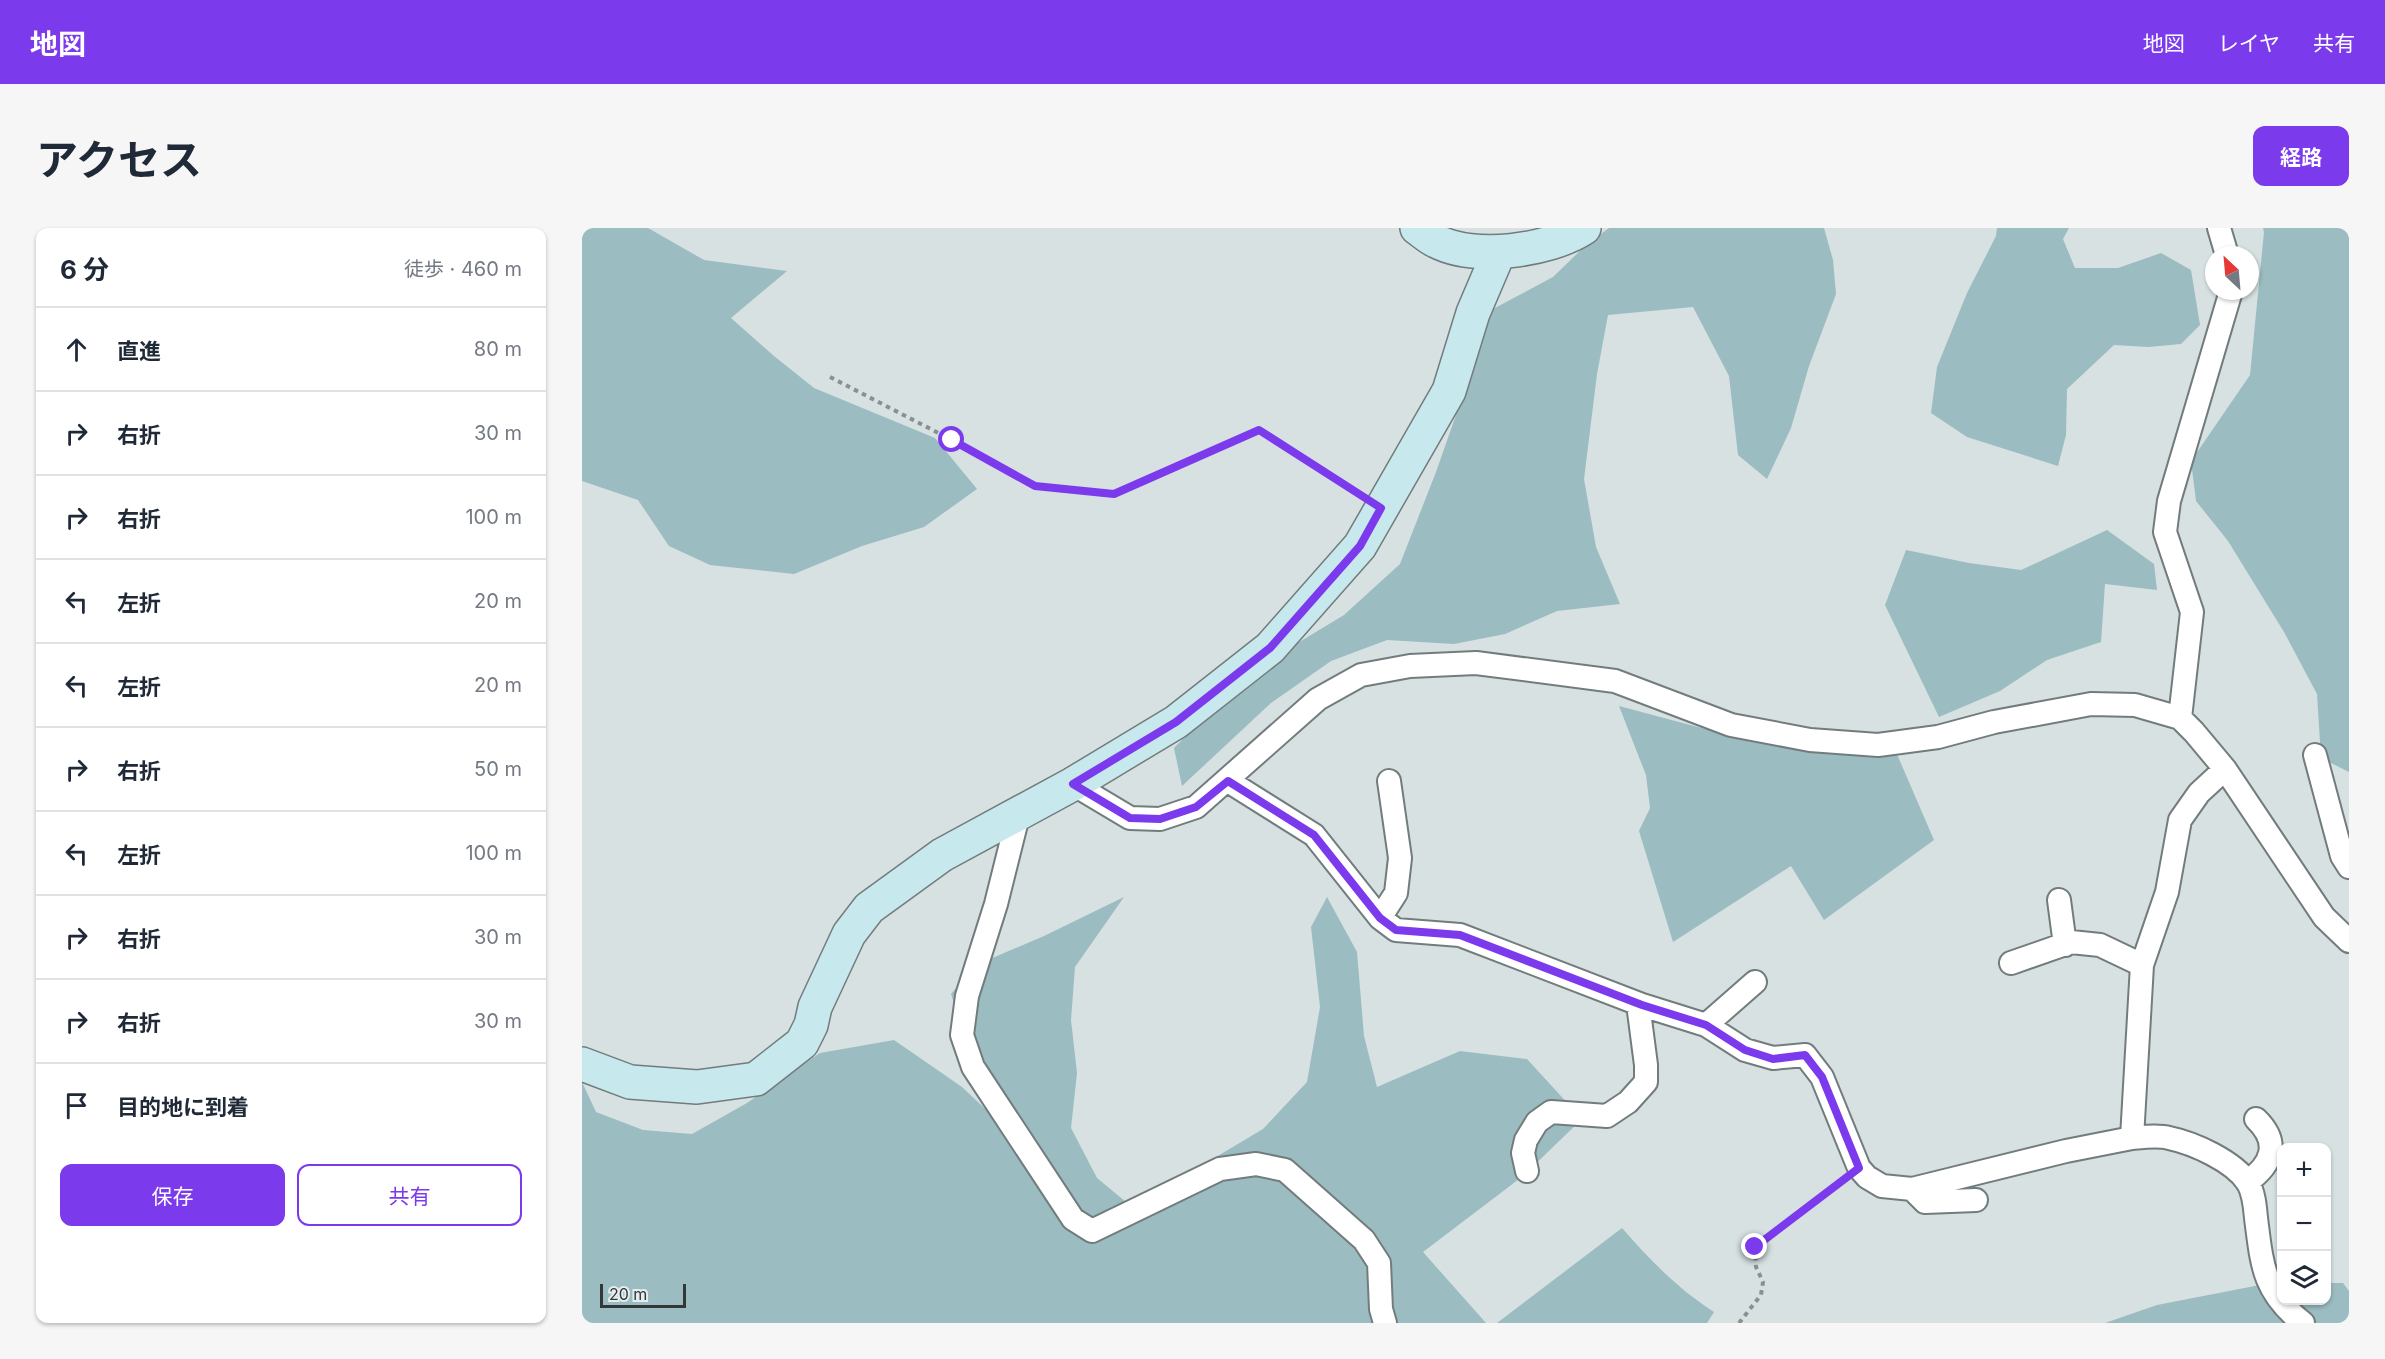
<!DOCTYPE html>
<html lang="ja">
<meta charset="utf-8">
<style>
:root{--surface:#fff;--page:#f6f6f7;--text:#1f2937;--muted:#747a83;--line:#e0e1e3;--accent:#7c3aed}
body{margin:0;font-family:Inter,"Noto Sans JP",sans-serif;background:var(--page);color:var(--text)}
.controls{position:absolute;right:18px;bottom:18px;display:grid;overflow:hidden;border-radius:12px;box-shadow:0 2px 4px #0004}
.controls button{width:54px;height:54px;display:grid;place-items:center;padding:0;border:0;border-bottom:2px solid var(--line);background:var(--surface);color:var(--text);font:30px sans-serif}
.compass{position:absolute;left:1623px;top:18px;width:54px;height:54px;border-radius:50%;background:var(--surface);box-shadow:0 2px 4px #0004;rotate:334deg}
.scale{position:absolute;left:18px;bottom:15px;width:86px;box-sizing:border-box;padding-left:6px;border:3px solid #333738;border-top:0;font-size:16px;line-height:21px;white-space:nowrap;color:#333738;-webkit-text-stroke:4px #e4eeef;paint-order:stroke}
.stop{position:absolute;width:18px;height:18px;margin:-14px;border:4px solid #7c3aed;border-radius:50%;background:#fff}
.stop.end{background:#7c3aed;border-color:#fff;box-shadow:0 2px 6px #0008}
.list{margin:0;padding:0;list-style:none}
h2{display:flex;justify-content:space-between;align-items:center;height:78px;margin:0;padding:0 24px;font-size:26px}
h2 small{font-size:20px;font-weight:400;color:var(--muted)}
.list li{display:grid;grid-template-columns:39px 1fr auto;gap:18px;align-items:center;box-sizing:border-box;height:84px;padding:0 24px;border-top:2px solid var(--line)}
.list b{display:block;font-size:22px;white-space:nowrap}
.list em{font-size:20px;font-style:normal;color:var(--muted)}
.actions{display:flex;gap:12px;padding:18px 24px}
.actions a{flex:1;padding:14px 0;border:2px solid var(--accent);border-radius:12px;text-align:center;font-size:21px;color:var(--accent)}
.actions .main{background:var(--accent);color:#fff}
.icon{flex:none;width:33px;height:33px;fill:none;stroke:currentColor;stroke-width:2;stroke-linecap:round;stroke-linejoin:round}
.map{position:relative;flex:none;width:1767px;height:1095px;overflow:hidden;border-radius:12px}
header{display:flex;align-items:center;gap:36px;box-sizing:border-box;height:84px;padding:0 30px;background:var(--accent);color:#fff}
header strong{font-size:28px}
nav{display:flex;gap:33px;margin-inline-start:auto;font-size:21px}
.intro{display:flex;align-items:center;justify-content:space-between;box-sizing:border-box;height:144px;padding:0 36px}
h1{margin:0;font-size:42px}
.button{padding:15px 27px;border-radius:12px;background:var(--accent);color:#fff;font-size:21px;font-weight:700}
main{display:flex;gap:36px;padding:0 36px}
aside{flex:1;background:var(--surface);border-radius:12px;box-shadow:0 2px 4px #0004}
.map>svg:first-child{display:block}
</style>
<header>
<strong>地図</strong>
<nav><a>地図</a><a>レイヤ</a><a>共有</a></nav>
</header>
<div class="intro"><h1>アクセス</h1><a class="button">経路</a></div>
<main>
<aside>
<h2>6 分<small>徒歩 · 460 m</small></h2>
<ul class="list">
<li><svg class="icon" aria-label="ahead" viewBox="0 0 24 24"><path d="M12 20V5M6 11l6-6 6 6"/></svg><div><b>直進</b></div><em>80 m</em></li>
<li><svg class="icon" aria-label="right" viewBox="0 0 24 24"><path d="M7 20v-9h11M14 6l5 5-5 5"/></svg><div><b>右折</b></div><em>30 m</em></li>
<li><svg class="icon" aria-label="right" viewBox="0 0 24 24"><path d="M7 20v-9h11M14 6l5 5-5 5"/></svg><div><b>右折</b></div><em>100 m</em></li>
<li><svg class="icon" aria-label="left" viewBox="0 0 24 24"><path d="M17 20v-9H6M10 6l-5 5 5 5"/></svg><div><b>左折</b></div><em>20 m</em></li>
<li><svg class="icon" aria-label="left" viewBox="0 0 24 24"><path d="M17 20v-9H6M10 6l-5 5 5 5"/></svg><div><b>左折</b></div><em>20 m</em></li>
<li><svg class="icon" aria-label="right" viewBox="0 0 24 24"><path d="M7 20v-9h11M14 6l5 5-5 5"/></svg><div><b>右折</b></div><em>50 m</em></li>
<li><svg class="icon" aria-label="left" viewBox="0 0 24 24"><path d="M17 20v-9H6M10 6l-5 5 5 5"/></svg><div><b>左折</b></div><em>100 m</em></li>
<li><svg class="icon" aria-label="right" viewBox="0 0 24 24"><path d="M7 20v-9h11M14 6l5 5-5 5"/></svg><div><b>右折</b></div><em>30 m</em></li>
<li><svg class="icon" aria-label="right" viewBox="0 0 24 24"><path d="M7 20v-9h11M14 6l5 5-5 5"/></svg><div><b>右折</b></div><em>30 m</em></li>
<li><svg class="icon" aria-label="arrive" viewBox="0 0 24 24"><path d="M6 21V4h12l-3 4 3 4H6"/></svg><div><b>目的地に到着</b></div></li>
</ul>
<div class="actions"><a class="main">保存</a><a>共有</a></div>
</aside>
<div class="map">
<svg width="1767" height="1095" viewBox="0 0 1767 1095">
<rect width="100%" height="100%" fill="#d7e1e2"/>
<!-- green -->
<path fill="#9bbcc1" d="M0,0H66L122,32L205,43L149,90L192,128L232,160L353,210L395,261L342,299L280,318L212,346L128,337L87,318L56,272L0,253Z
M1027,0H1242L1251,32L1254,66L1227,138L1209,200L1185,251L1156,227L1147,148L1111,79L1026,87L1015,146L1002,251L1014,319L1038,376L975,383L923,406L872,416L805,412L749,433L689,475L600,558L592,520L666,445L762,387L818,336L854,244L911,81L971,49L1003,18Z
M1415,0H1487L1481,11L1493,40H1536L1579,25L1609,42L1618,97L1599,116L1566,119L1532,117L1485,161L1484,207L1476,238L1385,209L1349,185L1355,139L1385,65L1414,8Z
M1681,0H1767V544L1739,530L1735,466L1702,404L1646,313L1614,273L1609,233L1668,147L1682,4Z
M1525,302L1572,336L1575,362L1523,356L1519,414L1465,432L1418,463L1357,489L1303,377L1324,322L1387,335L1439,342Z
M1037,478L1157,510L1314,524L1352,612L1242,692L1209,638L1091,714L1057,603L1068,580L1064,547Z
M542,669L493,739L489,792L495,845L489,900L515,950L550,979L681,901L725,854L738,779L729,699L745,669L775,724L782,808L795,859L878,823L945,831L1000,891L941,948L841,1024L904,1095H0V854L14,884L61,902L110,906L165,875L238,825L312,812L380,859L414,891L409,843L384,813L369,766L394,737L462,708Z
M1040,1000C1068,1032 1096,1061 1132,1084L1125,1095H915Z
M1745,1055H1761L1767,1063V1095H1523L1575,1077L1678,1057L1700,1072H1744Z"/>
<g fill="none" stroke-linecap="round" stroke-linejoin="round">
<!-- street casing -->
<g stroke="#727c7d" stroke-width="26">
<path id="street" d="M1637,0L1645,27
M1598,490L1610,384L1583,304L1587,273L1649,63
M1733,527L1760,628L1767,639
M646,553L732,607L798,690L814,702L878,707L1060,777L1124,797L1163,822L1191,830L1223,827L1240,849L1277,940L1285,949L1300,958L1330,961L1484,923L1550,910L1560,737L1585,664L1598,592L1617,565L1643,541
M491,556L548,590L578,591L614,579L736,471L779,447L828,438L894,435L1033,453L1149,497L1228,512L1296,517L1356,509L1412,494L1509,476L1553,477L1598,490L1612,504L1643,541L1742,689L1767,713
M437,584L414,676L385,768L380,807L391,839L491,991L510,1003L638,941L674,936L703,942L782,1012L797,1035L799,1081L803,1095
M1477,672L1483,717
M798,690L814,665L818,630L807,553
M1429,735L1489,714L1518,717L1560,737
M1124,797L1173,754
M1550,910C1562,909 1576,907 1587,910C1611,915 1652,933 1666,955C1672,965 1673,979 1674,990C1680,1037 1681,1064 1721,1095
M945,943L941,925L944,912L955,894L969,884L1025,888L1046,874L1064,854V837L1056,776
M1665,954C1691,936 1698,914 1674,891
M1330,961L1343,974L1394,972"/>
</g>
<!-- secondary casing -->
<g stroke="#727c7d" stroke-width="36">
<path id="secondary" d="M835,0C841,4 847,10 854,13C892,33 967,23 1002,0
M0,836L48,854L115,859L174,851L220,815L229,797L233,779L267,706L287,680L360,627L491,556L594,494L688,420L778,318L867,163L891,85L917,24"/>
</g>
<!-- path -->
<path stroke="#899091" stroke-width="4" stroke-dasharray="4.5 4.5" stroke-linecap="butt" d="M248,149L370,212L453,258L532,266L677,202L773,264
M1157,1095L1179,1067L1181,1054L1174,1039L1173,1019L1258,955"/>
<!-- street -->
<use href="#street" stroke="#fff" stroke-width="22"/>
<!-- secondary -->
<use href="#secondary" stroke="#c7e8ed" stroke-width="33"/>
</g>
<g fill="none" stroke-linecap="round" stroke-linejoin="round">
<!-- route -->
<path stroke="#7c3aed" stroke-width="8" d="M370,212L453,258L532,266L677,202L799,280L778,318L688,420L594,494L491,556L548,590L578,591L614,579L646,553L732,607L798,690L814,702L878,707L1060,777L1124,797L1163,822L1191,831L1223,827L1240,849L1277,940L1173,1019"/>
</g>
</svg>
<div class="controls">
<button>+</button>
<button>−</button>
<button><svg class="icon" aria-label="layers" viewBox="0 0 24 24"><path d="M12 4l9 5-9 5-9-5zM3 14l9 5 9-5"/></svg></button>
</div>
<svg class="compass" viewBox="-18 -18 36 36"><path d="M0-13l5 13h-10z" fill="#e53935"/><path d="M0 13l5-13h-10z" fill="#747a83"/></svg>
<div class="scale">20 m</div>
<div class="stop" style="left:370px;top:212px"></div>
<div class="stop end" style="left:1173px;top:1019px"></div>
</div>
</main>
